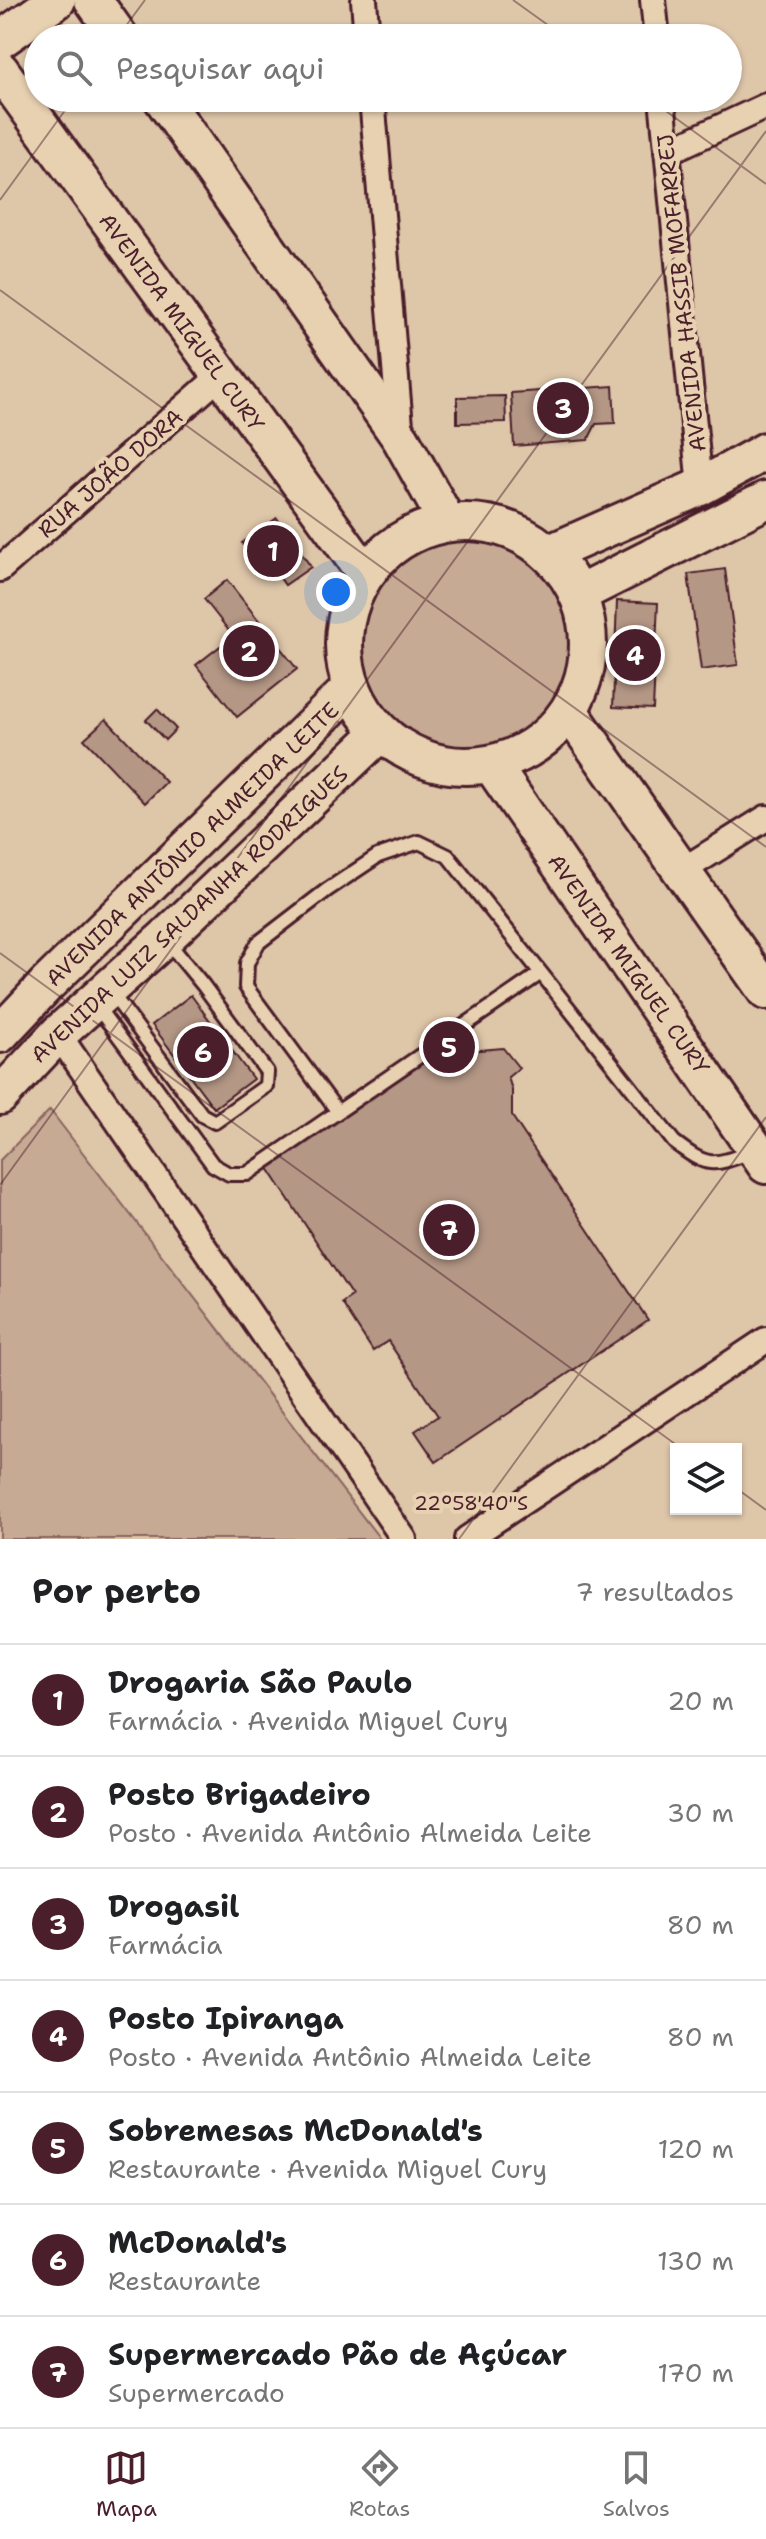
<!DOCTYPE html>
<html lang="pt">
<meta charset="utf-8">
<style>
:root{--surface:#fff;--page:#f6f6f6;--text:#202124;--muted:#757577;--line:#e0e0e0;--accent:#4a1f2b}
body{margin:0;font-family:"Shantell Sans",sans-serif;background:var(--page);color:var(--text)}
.controls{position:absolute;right:24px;bottom:24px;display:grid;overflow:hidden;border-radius:0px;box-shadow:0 2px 6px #0004}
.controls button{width:72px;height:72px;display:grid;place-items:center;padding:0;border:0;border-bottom:2px solid var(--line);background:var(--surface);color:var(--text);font:40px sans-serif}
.you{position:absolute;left:336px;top:592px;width:28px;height:28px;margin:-20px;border:6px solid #fff;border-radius:50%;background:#1a73e8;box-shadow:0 0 0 12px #1a73e833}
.badge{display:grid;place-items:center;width:52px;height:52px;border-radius:50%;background:var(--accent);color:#fff;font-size:26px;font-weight:700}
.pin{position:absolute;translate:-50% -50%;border:4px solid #fff;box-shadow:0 2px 8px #0006}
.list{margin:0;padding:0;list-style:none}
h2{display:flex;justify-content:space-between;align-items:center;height:104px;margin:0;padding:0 32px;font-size:34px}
h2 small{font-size:26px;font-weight:400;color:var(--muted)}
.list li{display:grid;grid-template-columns:52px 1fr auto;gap:24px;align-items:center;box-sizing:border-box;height:112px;padding:0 32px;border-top:2px solid var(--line)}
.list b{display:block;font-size:30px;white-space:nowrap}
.list p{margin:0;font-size:26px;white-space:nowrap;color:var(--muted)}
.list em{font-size:26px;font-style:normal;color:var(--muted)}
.icon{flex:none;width:44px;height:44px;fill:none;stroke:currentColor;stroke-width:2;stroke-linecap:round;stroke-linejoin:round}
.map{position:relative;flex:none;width:766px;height:1539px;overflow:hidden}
.search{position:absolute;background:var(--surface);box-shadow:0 2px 6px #0004;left:24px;right:24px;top:24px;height:88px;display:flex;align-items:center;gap:20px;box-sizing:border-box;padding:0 28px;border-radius:44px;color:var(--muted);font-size:30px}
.sheet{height:888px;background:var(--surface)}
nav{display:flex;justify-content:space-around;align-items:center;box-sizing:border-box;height:112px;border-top:2px solid var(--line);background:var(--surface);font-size:22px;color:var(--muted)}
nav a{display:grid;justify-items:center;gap:4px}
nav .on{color:var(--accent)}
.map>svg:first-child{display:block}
</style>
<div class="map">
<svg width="766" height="1539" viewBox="0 0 766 1539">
<rect width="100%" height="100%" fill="#dec6a9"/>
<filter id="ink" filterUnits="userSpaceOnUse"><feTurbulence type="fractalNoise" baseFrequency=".0125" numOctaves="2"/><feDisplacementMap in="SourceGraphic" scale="16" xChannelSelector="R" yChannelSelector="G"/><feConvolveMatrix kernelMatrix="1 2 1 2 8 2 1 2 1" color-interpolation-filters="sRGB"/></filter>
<g filter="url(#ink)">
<!-- green -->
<path fill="#c6aa94" stroke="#886460" stroke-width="2" d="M360 642a105 105 0 1 1 210 0a105 105 0 1 1-210 0Z
M50,1110L380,1539H0V1160Z"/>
<!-- building -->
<path fill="#b49785" stroke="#4a1f2b" stroke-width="2" d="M613,386L615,423L596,424L588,440L514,446L511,393Z
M505,396L506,422L457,423V397Z
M277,518L311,567L285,585L267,560L258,566L242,543Z
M725,569L738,665L701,670L688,574Z
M227,580L297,669L237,717L196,665L233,636L204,599Z
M617,601L658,603L653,709L613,707Z
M157,709L176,729L165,740L146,720Z
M106,719L166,782L145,803L84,739Z
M191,995L253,1079L214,1108L152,1025Z
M503,1048L519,1068L508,1077L512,1090V1116L648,1320L436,1462L415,1431L438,1416L388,1341L373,1351L342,1303L352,1296L266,1165L433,1054Z"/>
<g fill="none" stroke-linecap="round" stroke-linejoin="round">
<!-- lane casing -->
<g stroke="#4a1f2b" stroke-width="18">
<path id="lane" d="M110,991L202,1115L215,1122L266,1086L267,1072L203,985L167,941
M96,1005L213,1165L229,1174H247L541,973L674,1142C709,1169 713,1166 753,1151
M338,1112L246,987L247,963L258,943L327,890L378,856L419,842L448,856L541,973"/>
</g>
<!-- street casing -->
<g stroke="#4a1f2b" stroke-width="30">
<path id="street" d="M364,0L367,38
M653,0L657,38
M372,98L401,437
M662,98L700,487
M667,152L766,106
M0,569L220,376
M683,870L766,818
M58,1034L404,1539
M467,1539L766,1340"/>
</g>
<!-- secondary casing -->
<g stroke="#4a1f2b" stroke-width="42">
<path id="secondary" d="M93,0L120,38
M0,40L57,0
M0,70L365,573
M162,98L401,439L447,522
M344 644a122 122 0 1 1 244 0a122 122 0 1 1-244 0Z
M550,553L700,487L766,451
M579,594L766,500
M569,711L766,991
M491,764L766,1165
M0,1034L47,984L351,688
M0,1096L58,1034L164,939L380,733"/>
</g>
<!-- lane -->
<use href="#lane" stroke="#e8d1b1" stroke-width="12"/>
<!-- street -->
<use href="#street" stroke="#e8d1b1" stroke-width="24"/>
<!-- secondary -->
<use href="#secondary" stroke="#e8d1b1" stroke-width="36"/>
</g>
</g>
<!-- ticks -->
<path fill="none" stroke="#4a1f2b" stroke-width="2" stroke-opacity="0.45" d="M513,0L566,38M117,38L145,0M648,98L766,184M0,200L74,98M0,290L766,847M0,953L682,1449M0,1185L766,131M736,1488L766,1510M459,1539L766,1117"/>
<g text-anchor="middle" stroke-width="8" stroke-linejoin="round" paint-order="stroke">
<!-- street labels -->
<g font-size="22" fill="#4a1f2b" stroke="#e8d1b1">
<text transform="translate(681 293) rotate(-96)" y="8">AVENIDA HASSIB MOFARREJ</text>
<text transform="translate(182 322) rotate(54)" y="8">AVENIDA MIGUEL CURY</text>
<text transform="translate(110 473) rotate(-41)" y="8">RUA JOÃO DORA</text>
<text transform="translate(192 844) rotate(-44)" y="8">AVENIDA ANTÔNIO ALMEIDA LEITE</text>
<text transform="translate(189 914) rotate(-43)" y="8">AVENIDA LUIZ SALDANHA RODRIGUES</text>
<text transform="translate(629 964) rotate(55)" y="8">AVENIDA MIGUEL CURY</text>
</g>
</g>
<g font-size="20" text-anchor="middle" fill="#4a1f2b" stroke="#e8d1b1" stroke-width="8" stroke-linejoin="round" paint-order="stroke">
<text x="471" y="1510">22°58'40"S</text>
</g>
</svg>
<div class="controls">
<button><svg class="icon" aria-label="layers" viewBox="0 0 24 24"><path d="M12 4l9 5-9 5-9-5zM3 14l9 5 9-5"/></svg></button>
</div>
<div class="you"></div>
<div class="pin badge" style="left:273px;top:551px">1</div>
<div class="pin badge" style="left:249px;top:651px">2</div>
<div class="pin badge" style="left:563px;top:408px">3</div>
<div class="pin badge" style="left:635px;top:655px">4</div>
<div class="pin badge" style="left:449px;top:1047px">5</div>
<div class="pin badge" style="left:203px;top:1052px">6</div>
<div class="pin badge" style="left:449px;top:1230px">7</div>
<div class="search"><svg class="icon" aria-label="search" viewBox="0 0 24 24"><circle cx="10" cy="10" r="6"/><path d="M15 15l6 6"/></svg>Pesquisar aqui</div>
</div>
<section class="sheet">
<h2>Por perto<small>7 resultados</small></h2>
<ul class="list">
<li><span class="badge">1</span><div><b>Drogaria São Paulo</b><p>Farmácia · Avenida Miguel Cury</p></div><em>20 m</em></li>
<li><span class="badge">2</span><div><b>Posto Brigadeiro</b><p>Posto · Avenida Antônio Almeida Leite</p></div><em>30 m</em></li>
<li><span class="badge">3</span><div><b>Drogasil</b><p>Farmácia</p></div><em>80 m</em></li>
<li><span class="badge">4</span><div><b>Posto Ipiranga</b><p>Posto · Avenida Antônio Almeida Leite</p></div><em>80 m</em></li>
<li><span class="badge">5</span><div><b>Sobremesas McDonald's</b><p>Restaurante · Avenida Miguel Cury</p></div><em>120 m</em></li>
<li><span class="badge">6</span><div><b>McDonald's</b><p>Restaurante</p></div><em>130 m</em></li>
<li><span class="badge">7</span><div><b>Supermercado Pão de Açúcar</b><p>Supermercado</p></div><em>170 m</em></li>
</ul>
</section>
<nav>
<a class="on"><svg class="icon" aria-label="map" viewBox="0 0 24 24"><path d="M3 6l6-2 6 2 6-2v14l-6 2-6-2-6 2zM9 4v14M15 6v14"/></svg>Mapa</a>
<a><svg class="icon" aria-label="directions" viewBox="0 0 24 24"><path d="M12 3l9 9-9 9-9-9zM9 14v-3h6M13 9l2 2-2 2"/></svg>Rotas</a>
<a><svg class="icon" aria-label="saved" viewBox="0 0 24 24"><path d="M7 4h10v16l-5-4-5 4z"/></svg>Salvos</a>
</nav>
